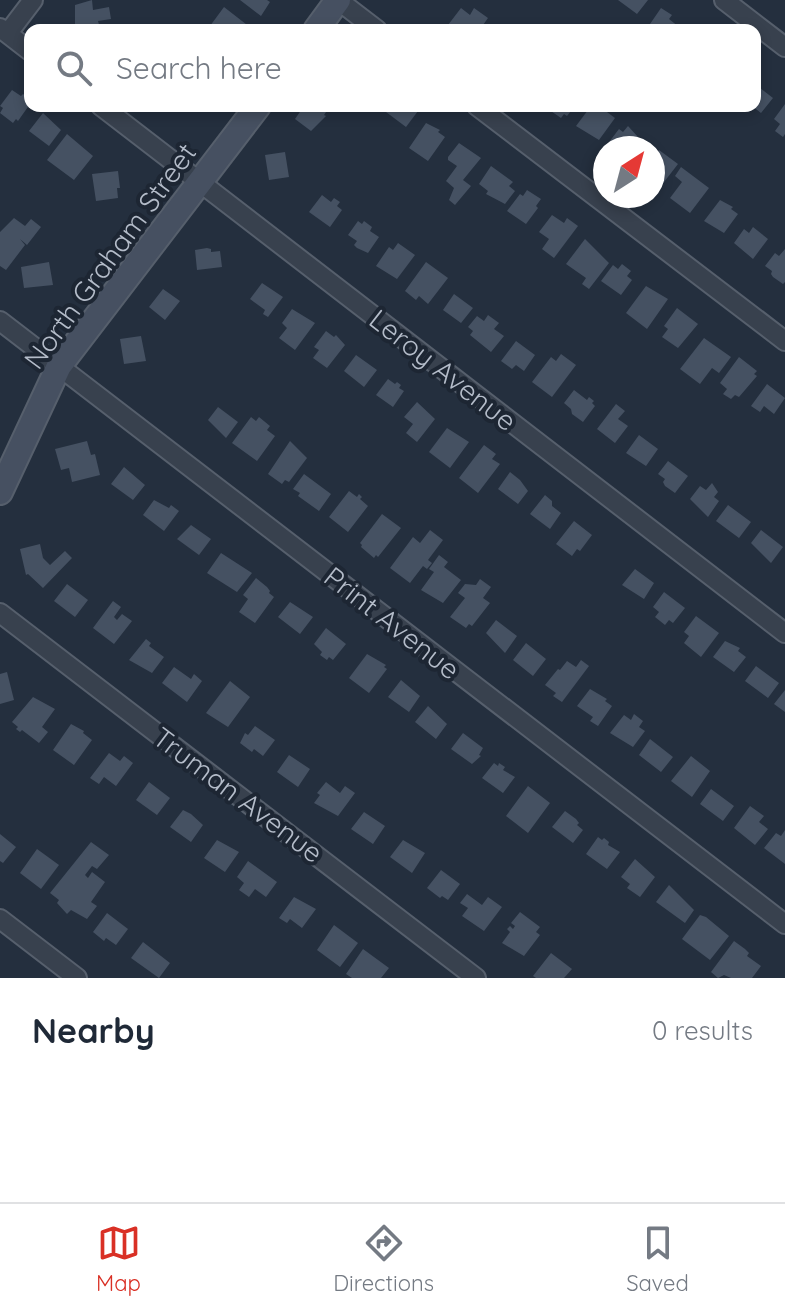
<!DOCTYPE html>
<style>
:root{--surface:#fff;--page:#f6f6f7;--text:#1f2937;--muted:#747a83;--line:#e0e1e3;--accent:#d93025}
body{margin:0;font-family:Quicksand,sans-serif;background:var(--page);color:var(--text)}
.compass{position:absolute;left:593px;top:136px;width:72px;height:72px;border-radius:50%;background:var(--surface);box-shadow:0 4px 12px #0003;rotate:36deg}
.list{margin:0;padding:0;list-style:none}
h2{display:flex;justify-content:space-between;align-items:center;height:104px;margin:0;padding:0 32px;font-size:34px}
h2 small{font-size:26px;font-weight:400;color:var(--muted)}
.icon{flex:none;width:44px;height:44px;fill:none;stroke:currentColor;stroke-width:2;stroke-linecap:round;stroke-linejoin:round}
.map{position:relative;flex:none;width:785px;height:978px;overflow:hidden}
.search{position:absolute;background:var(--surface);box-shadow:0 4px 12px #0003;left:24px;right:24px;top:24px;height:88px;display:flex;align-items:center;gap:20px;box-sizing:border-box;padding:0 28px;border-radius:16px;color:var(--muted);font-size:30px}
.sheet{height:224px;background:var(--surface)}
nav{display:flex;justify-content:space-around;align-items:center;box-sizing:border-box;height:112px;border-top:2px solid var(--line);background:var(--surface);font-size:22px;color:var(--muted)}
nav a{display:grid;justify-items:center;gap:4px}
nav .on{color:var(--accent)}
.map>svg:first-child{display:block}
</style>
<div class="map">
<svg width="785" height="978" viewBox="0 0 785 978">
<rect width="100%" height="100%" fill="#242f3e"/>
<!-- building -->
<path fill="#455162" d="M92,0L93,10L109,7L111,19L98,21L100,28L75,30V5Z
M240,0H267L270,2L261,16Z
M618,0H648L637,14Z
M224,7L251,28L250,30H216L210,26Z
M461,8L470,15L474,8L488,18L483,25L486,28L485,30H455L448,25Z
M661,8L672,15L669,19L679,27L677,30H658L650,24Z
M755,84L773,98L761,113L752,106H755Z
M12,90L21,96L23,94L26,96L24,99L30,104L18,121L16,119L13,123L0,113L3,108L0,106Z
M785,104V134L783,137L775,131L780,124L774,119Z
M304,106H318L326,112L324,115L326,116L311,131L295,119Z
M390,106H412L418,111L406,127L386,112Z
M550,106H575L567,116L564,114L561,118L548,109Z
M591,106H599L615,118L599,140L576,126Z
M43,113L61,130L49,146L29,131Z
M426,123L440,130L438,132L445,137L428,161L409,148Z
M628,126L638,137L635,141L645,148H609L606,146L619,129L623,132Z
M67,134L93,156L74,180L47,160Z
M459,143L481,158L463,180L471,186L455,205L449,200L454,188L446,181L457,166L448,160V157Z
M659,150L678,164L661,186L653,180V158Z
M285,152L289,177L269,180L265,155Z
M491,166L513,182L509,186L515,191L505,204L486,194L488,191L479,184Z
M681,167L709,188L690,213L670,198L682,182L675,176Z
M118,171L120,188H117L118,198L96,201L92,174Z
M527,190L541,199L536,206L538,208L526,224L507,211L520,194L523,196Z
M322,195L331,202L334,198L340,202L337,206L342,210L330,227L309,212Z
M720,200L733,207L731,209L738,214L724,233L704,221Z
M552,215L564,223L567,218L578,226L554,258L542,249L549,239L539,232Z
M14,218L25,226L31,219L41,227L27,245L20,239L25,245L6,270L0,266V232Z
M358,221L362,224L364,221L372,227L370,231L379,237L368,253L357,248L354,245L357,241L348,235Z
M753,227L768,239L753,259L734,243L744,229L749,233Z
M585,239L609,263L589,289L582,284L586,278L566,264Z
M398,243L415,255L397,279L376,266L389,247L393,250Z
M207,248L211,249V252L220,251L222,267L197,270L195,250Z
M785,249V282L783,284L773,277L771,274L772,271L765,266L775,253L779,256Z
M49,262L53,285L24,288L21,267Z
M426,262L448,278L428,304L419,296L416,300L405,291Z
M622,264L631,271L627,276L632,280L621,295L601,281L613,265L618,269Z
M262,283L283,297L268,317L263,314L265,310L250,299Z
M646,286L668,299L647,329L626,313Z
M163,289L180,301L165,320L149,307Z
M454,294L473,308L461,323L443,310Z
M677,308L698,324L678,348L662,337L668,329L664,326Z
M292,309L315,323L295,350L279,338L287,328L282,323Z
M488,315L499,323L494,329L504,336L491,352L470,335L473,331L468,327L477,316L484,321Z
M326,331L334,337L336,335L345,345L327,368L313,358L319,350L314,347Z
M141,336L146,361L124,364L120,339Z
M704,338L731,357L719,373L712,368L700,384L680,369Z
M516,341L535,355L524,371L516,365L512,369L501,361Z
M561,354L576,365L552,397L532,382L551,357L556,361Z
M356,355L377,370L364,387L344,371Z
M739,357L757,371L754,374L757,376L739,397L735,395L731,399L723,394L727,389L720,383Z
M388,379L395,384L397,382L401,385L399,388L404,391L393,407L376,395Z
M767,384L785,398L774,414L764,406L760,412L751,406Z
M574,390L587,400L589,397L594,401L592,403L595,406L583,422L572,414L571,409L564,403Z
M417,402L435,419L417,442L406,433L413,424L404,417Z
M616,404L625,411L618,419L628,426L615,443L597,429Z
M218,407L238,422L226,438L208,420Z
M251,417L256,421L259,417L270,426L267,430L275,436L257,461L232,443Z
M447,428L469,442L450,468L429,452Z
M639,435L658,449L646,466L626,453Z
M87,441L91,455L95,454L100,475L72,482L69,468L61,470L55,449Z
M290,441L307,458L289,482L285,480L282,484L268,474Z
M484,445L496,454L492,459L500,464L478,493L459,478Z
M668,461L688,476L675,493L665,486L663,482L665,479L658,474Z
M124,467L145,485L133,500L111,484Z
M510,472L520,480L528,491L518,504L498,489Z
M304,474L331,494L319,511L298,496L300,493L293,489Z
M712,483L718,492L714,497L719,501L708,517L690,499L700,486L706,490Z
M349,491L357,497L359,494L362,497L360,499L368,506L348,532L329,517Z
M545,495L552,501V506L561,513L550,529L530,514Z
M154,500L169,508L171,505L179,511L164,531L143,515Z
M728,505L751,522L739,538L716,521Z
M382,514L401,528L378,557L376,555L374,558L361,547L362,545L360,543Z
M574,521L592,535L580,551L577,549L572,556L556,544Z
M191,525L211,539L199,555L177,539Z
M430,530L443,540L428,560L432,563L427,569L423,566L410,583L390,568L413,537L420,543Z
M761,530L783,547L771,563L751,543Z
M40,544L43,558L50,565L65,551L72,558L43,588L28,574L26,575L20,549Z
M221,553L252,573L237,592L207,573Z
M439,555L448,562L444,567L461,580L443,603L421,590L434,572L429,569Z
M635,569L654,583L644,599L622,585Z
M256,578L267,587L270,591L269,593L274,597L255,623L239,612L248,599L243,595Z
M480,579L491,587L483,598L490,603L472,626L469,624L466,628L450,617L465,598L458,593L465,584L476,585Z
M67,584L88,600L75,617L54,601Z
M664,592L685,608L673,623L669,620L665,625L655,617L659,612L653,607Z
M113,601L121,607L114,617L117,620L122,614L132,621L114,644L93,628Z
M290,602L313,617L300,634L278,617Z
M696,616L719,633L701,657L684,643L689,636L684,632Z
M496,620L517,636L505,653L486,633Z
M326,628L346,644L333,660L329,657L327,660L320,655L322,652L314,644Z
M146,639L151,643L149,646L164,657L152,673L129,660Z
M725,641L740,648L738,651L746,657L734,672L713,657Z
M526,643L546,659L533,676L513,660Z
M367,654L386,665L384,667L387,669L369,693L349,678Z
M581,660L589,666L562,702L553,696L556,693L545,685L558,669L560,670L567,661L576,667Z
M756,666L779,683L768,698L745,681Z
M174,667L191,679L194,674L202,681L187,702L162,683Z
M7,672L14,700L0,704V674Z
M401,680L420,696L409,712L388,697Z
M230,681L250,697L228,727L206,713Z
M590,689L607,699L605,701L612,706L598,726L590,721L593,717L577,706Z
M785,690V712L774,704Z
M33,697L55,709L42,727L48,732L39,743L22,730L20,732L16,729L18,727L12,722Z
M428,706L447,724L436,739L415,722Z
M634,714L643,721L639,727L645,731L633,747L610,733L624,715L631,720Z
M71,724L84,731L83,733L92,740L74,765L53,750Z
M255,726L275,740L263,756L254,749L252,752L240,743L245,733L248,735Z
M463,733L483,748L479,755L481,756L472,764L451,749Z
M650,739L673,757L661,772L639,755Z
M109,753L120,761L124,756L133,763L116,786L104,777L99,784L90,778Z
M289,755L310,769L298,787L277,772Z
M691,756L710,771L692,797L671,781Z
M494,763L498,766L499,763L505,767L503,770L515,777L503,793L482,778Z
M149,782L170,798L157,815L136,800Z
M326,782L340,793L345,786L355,793L338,816L314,803L320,795L317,793Z
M528,786L550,803L528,833L506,816Z
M711,789L734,806L723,821L700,804Z
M750,806L764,816L759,822L768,829L755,845L734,828Z
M183,810L191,814L203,825L191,842L170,827Z
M565,811L576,819L579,823L577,825L583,830L573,843L552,827Z
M364,812L385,826L373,844L351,829Z
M785,830V864L764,848L776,833L781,836Z
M0,834L16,847L3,863L0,861Z
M598,837L602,840L604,838L609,842L608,845L620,852L607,869L586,854Z
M217,840L239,852L225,872L204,858Z
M403,840L425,853L412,873L390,857Z
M91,842L109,855L97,869L92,866L85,875L88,878L92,872L105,882L91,902L97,906L87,919L71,910L67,914L57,903L59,900L50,893Z
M37,849L59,865L41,889L20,873Z
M635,859L655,877L640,897L627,888L630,884L621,877Z
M248,861L277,882L266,897L255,889L249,897L239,890L244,883L237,877Z
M441,870L460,884L448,900L442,896L440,898L427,888Z
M669,885L694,910L685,923L656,902Z
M467,894L482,905L488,897L502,907L484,931L462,916L468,908L460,903Z
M294,897L316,909L302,928L290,919L287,923L279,918Z
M520,912L540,927L536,932L540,935L524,956L502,943L510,932L507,929L510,926L513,929L515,926L511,923Z
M107,913L128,929L116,945L106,938L104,941L93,932Z
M700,915L706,917L729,936L710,960L682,939Z
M334,925L358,943L340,967L317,950Z
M734,941L745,949L749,953L747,956L761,966L752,978H731L724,975L718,978L711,972Z
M143,942L170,963L159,978L131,958Z
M363,949L389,968L381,978H352L346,974Z
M551,953L572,969L564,978H536L533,976Z"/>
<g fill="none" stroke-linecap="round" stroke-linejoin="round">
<!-- minor casing -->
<g stroke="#565f6c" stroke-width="22">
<path id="minor" d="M338,0L377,30
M724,0L785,47
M0,28L30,51
M8,33L33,0
M101,106L785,633
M477,106L785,341
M0,321L785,924
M0,613L476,978
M0,919L77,978"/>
</g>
<!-- secondary casing -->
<g stroke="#565f6c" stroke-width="28">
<path id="secondary" d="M316,30L338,0
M0,492L59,366L258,106"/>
</g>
<!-- minor -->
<use href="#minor" stroke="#38414e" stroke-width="18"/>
<!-- secondary -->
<use href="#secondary" stroke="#465061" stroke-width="24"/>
</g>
<g text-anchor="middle" stroke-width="8" stroke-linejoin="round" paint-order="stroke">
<!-- street labels -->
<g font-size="28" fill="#b4bcc9" stroke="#1d2633">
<text transform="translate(110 256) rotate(-54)" y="10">North Graham Street</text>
<text transform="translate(443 370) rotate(38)" y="10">Leroy Avenue</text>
<text transform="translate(392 623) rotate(38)" y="10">Print Avenue</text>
<text transform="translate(238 795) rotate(37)" y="10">Truman Avenue</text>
</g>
</g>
</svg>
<svg class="compass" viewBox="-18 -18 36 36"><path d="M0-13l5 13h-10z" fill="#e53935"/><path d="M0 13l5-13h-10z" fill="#747a83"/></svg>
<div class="search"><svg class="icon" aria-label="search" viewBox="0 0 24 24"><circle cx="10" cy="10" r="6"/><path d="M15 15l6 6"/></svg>Search here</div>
</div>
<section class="sheet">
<h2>Nearby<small>0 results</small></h2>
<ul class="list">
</ul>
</section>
<nav>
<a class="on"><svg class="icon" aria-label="map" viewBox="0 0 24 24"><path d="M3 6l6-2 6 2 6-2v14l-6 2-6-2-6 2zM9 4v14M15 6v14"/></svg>Map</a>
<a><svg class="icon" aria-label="directions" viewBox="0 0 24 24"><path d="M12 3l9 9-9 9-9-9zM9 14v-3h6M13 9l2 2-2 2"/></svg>Directions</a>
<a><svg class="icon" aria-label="saved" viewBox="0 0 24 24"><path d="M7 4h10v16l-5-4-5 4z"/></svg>Saved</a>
</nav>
